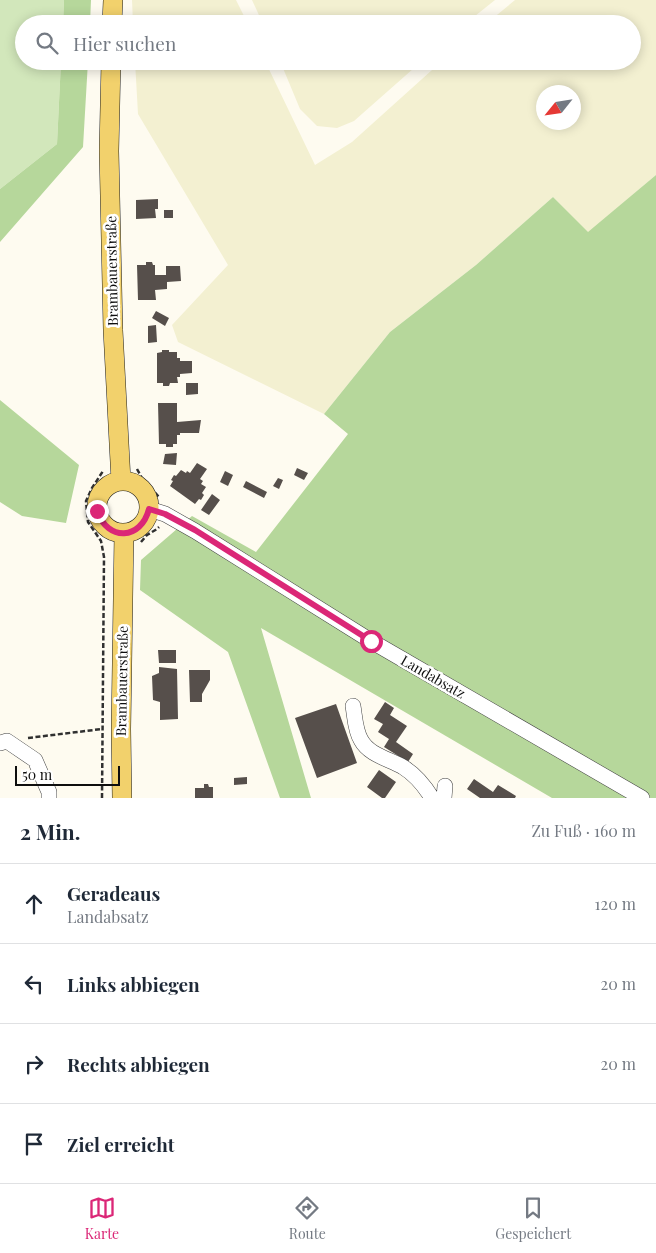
<!DOCTYPE html>
<html lang="de">
<meta charset="utf-8">
<style>
:root{--surface:#fff;--page:#f2f2f3;--text:#1f2937;--muted:#747a83;--line:#e0e1e3;--accent:#db2777}
body{margin:0;font-family:"Playfair Display",serif;background:var(--page);color:var(--text)}
.compass{position:absolute;left:536px;top:85px;width:45px;height:45px;border-radius:50%;background:var(--surface);box-shadow:0 2px 12px #0003;rotate:240deg}
.scale{position:absolute;left:15px;bottom:12px;width:105px;box-sizing:border-box;padding-left:5px;border:2px solid #0e0e0e;border-top:0;font-size:14px;line-height:18px;white-space:nowrap;color:#0e0e0e;-webkit-text-stroke:4px #fff;paint-order:stroke}
.stop{position:absolute;width:15px;height:15px;margin:-11px;border:4px solid #db2777;border-radius:50%;background:#fff}
.stop.end{background:#db2777;border-color:#fff;box-shadow:0 1px 5px #0008}
.list{margin:0;padding:0;list-style:none}
h2{display:flex;justify-content:space-between;align-items:center;height:65px;margin:0;padding:0 20px;font-size:21px}
h2 small{font-size:16px;font-weight:400;color:var(--muted)}
.list li{display:grid;grid-template-columns:32px 1fr auto;gap:15px;align-items:center;box-sizing:border-box;height:80px;padding:0 20px;border-top:1px solid var(--line)}
.list b{display:block;font-size:19px;white-space:nowrap}
.list p{margin:0;font-size:16px;white-space:nowrap;color:var(--muted)}
.list em{font-size:16px;font-style:normal;color:var(--muted)}
.icon{flex:none;width:28px;height:28px;fill:none;stroke:currentColor;stroke-width:2;stroke-linecap:round;stroke-linejoin:round}
.map{position:relative;flex:none;width:656px;height:798px;overflow:hidden}
.search{position:absolute;background:var(--surface);box-shadow:0 2px 12px #0003;left:15px;right:15px;top:15px;height:55px;display:flex;align-items:center;gap:12px;box-sizing:border-box;padding:0 18px;border-radius:28px;color:var(--muted);font-size:19px}
.sheet{height:385px;background:var(--surface)}
nav{display:flex;justify-content:space-around;align-items:center;box-sizing:border-box;height:70px;border-top:1px solid var(--line);background:var(--surface);font-size:14px;color:var(--muted)}
nav a{display:grid;justify-items:center;gap:2px}
nav .on{color:var(--accent)}
.map>svg:first-child{display:block}
</style>
<div class="map">
<svg width="656" height="798" viewBox="0 0 656 798">
<rect width="100%" height="100%" fill="#fefbf0"/>
<!-- farmland -->
<path fill="#f3f0d1" fill-rule="evenodd" d="M132,0H236L248,24H133Z
M252,0H495L465,24H263Z
M515,0H656V175L588,233L553,197L476,265L390,332L324,414L178,342L172,325L228,265L138,114L135,61H265L315,165L352,142L442,61H632V24H486ZM544,92H574V122H544Z
M280,61H422L354,121L337,128L317,126L300,109Z"/>
<!-- green -->
<path fill="#d2e7bb" d="M0,0H64L63,24H24V61H61L57,144L0,189Z"/>
<!-- forest -->
<path fill="#b6d79b" d="M64,0H91L90,24H63Z
M61,61H88L83,147L0,242V189L57,144Z
M656,175V798H552L261,628L311,798H280L228,652L140,590L141,560L192,516L256,552L348,434L324,414L390,332L476,265L553,197L588,232Z
M0,400L79,465L66,523L22,516L0,502Z"/>
<!-- building -->
<path fill="#564f4b" d="M158,199V209H155L156,218L136,219V200Z
M164,210H173V218H164Z
M146,262H152L153,265H155V275H166V266H180L181,281L167,282V289L155,290L156,300H138L137,265H146Z
M156,311L169,318L165,326L152,318Z
M156,325L157,342L148,343V326Z
M162,350H169V352H177V358H180V361H192V373L180,374V377H177L178,383H170L169,386H163V383H157V353L162,352Z
M186,383H198V394L186,395Z
M158,403H177V422L201,420L199,433H180V435H177V444H173V447H166V444H159Z
M177,453L176,465L163,464L165,454Z
M197,463L207,469L200,479L203,481L201,484L206,487L202,493L204,495L201,500L199,499L195,504L170,486L173,481L171,480L174,475L176,476L181,470L186,473L187,471L190,473Z
M297,468L308,473L304,480L294,475Z
M225,471L233,475L228,486L220,482Z
M278,478L283,480L279,489L273,486Z
M246,481L267,492L264,498L243,487Z
M212,494L220,500L209,515L201,510Z
M158,650H176V663H159Z
M159,667L177,669L178,719L160,720V702L153,700L152,676L159,673Z
M189,670H210V680L202,694V702H190Z
M385,702L394,708L390,715L407,726L396,742L413,754L408,762L384,747L389,739L378,732L383,724L374,719Z
M336,704L357,763L317,778L295,718Z
M379,770L396,782L385,798H382L367,787Z
M247,777V784L234,785V778Z
M474,779L493,792L498,785L516,796L515,798H480L467,789Z
M204,784H208L209,787H213V798H195V788H204Z"/>
<g fill="none" stroke-linecap="round" stroke-linejoin="round">
<!-- minor casing -->
<g stroke="#414141" stroke-width="16">
<path id="minor" d="M149,509L165,514L195,531L371,641L642,798
M353,706C355,717 355,730 361,740C369,755 389,759 403,767C416,775 424,785 432,798
M0,743L7,741L35,760L49,792V798
M444,798L445,786"/>
</g>
<!-- major casing -->
<g stroke="#1f1f1f" stroke-width="20">
<path id="major" d="M112,24L113,0
M111,61L109,151L113,330L121,481
M97 507a26 26 0 1 1 52 0a26 26 0 1 1-52 0Z
M122,798L121,729L124,533"/>
</g>
<!-- path -->
<path stroke="#303030" stroke-width="2.5" stroke-dasharray="5 2.5" stroke-linecap="butt" d="M137,469L143,480L160,498
M141,542L147,535L157,529L159,527
M28,738L102,729
M102,798L104,557L101,541L88,522L86,501L92,488L103,471"/>
<!-- minor -->
<use href="#minor" stroke="#fff" stroke-width="15"/>
<!-- major -->
<use href="#major" stroke="#f2d16c" stroke-width="19"/>
</g>
<g fill="none" stroke-linecap="round" stroke-linejoin="round">
<!-- route -->
<path stroke="#db2777" stroke-width="6" d="M97,511C108,542 141,540 149,509L165,514L195,530L371,641"/>
</g>
<g text-anchor="middle" stroke-width="5" stroke-linejoin="round" paint-order="stroke">
<!-- street labels -->
<g font-size="14" fill="#0e0e0e" stroke="#fff">
<text transform="translate(112 271) rotate(-91)" y="5">Brambauerstraße</text>
<text transform="translate(433 677) rotate(30)" y="5">Landabsatz</text>
<text transform="translate(122 681) rotate(-89)" y="5">Brambauerstraße</text>
</g>
</g>
</svg>
<svg class="compass" viewBox="-18 -18 36 36"><path d="M0-13l5 13h-10z" fill="#e53935"/><path d="M0 13l5-13h-10z" fill="#747a83"/></svg>
<div class="scale">50 m</div>
<div class="stop" style="left:371px;top:641px"></div>
<div class="stop end" style="left:97px;top:511px"></div>
<div class="search"><svg class="icon" aria-label="search" viewBox="0 0 24 24"><circle cx="10" cy="10" r="6"/><path d="M15 15l6 6"/></svg>Hier suchen</div>
</div>
<section class="sheet">
<h2>2 Min.<small>Zu Fuß · 160 m</small></h2>
<ul class="list">
<li><svg class="icon" aria-label="ahead" viewBox="0 0 24 24"><path d="M12 20V5M6 11l6-6 6 6"/></svg><div><b>Geradeaus</b><p>Landabsatz</p></div><em>120 m</em></li>
<li><svg class="icon" aria-label="left" viewBox="0 0 24 24"><path d="M17 20v-9H6M10 6l-5 5 5 5"/></svg><div><b>Links abbiegen</b></div><em>20 m</em></li>
<li><svg class="icon" aria-label="right" viewBox="0 0 24 24"><path d="M7 20v-9h11M14 6l5 5-5 5"/></svg><div><b>Rechts abbiegen</b></div><em>20 m</em></li>
<li><svg class="icon" aria-label="arrive" viewBox="0 0 24 24"><path d="M6 21V4h12l-3 4 3 4H6"/></svg><div><b>Ziel erreicht</b></div></li>
</ul>
</section>
<nav>
<a class="on"><svg class="icon" aria-label="map" viewBox="0 0 24 24"><path d="M3 6l6-2 6 2 6-2v14l-6 2-6-2-6 2zM9 4v14M15 6v14"/></svg>Karte</a>
<a><svg class="icon" aria-label="directions" viewBox="0 0 24 24"><path d="M12 3l9 9-9 9-9-9zM9 14v-3h6M13 9l2 2-2 2"/></svg>Route</a>
<a><svg class="icon" aria-label="saved" viewBox="0 0 24 24"><path d="M7 4h10v16l-5-4-5 4z"/></svg>Gespeichert</a>
</nav>
